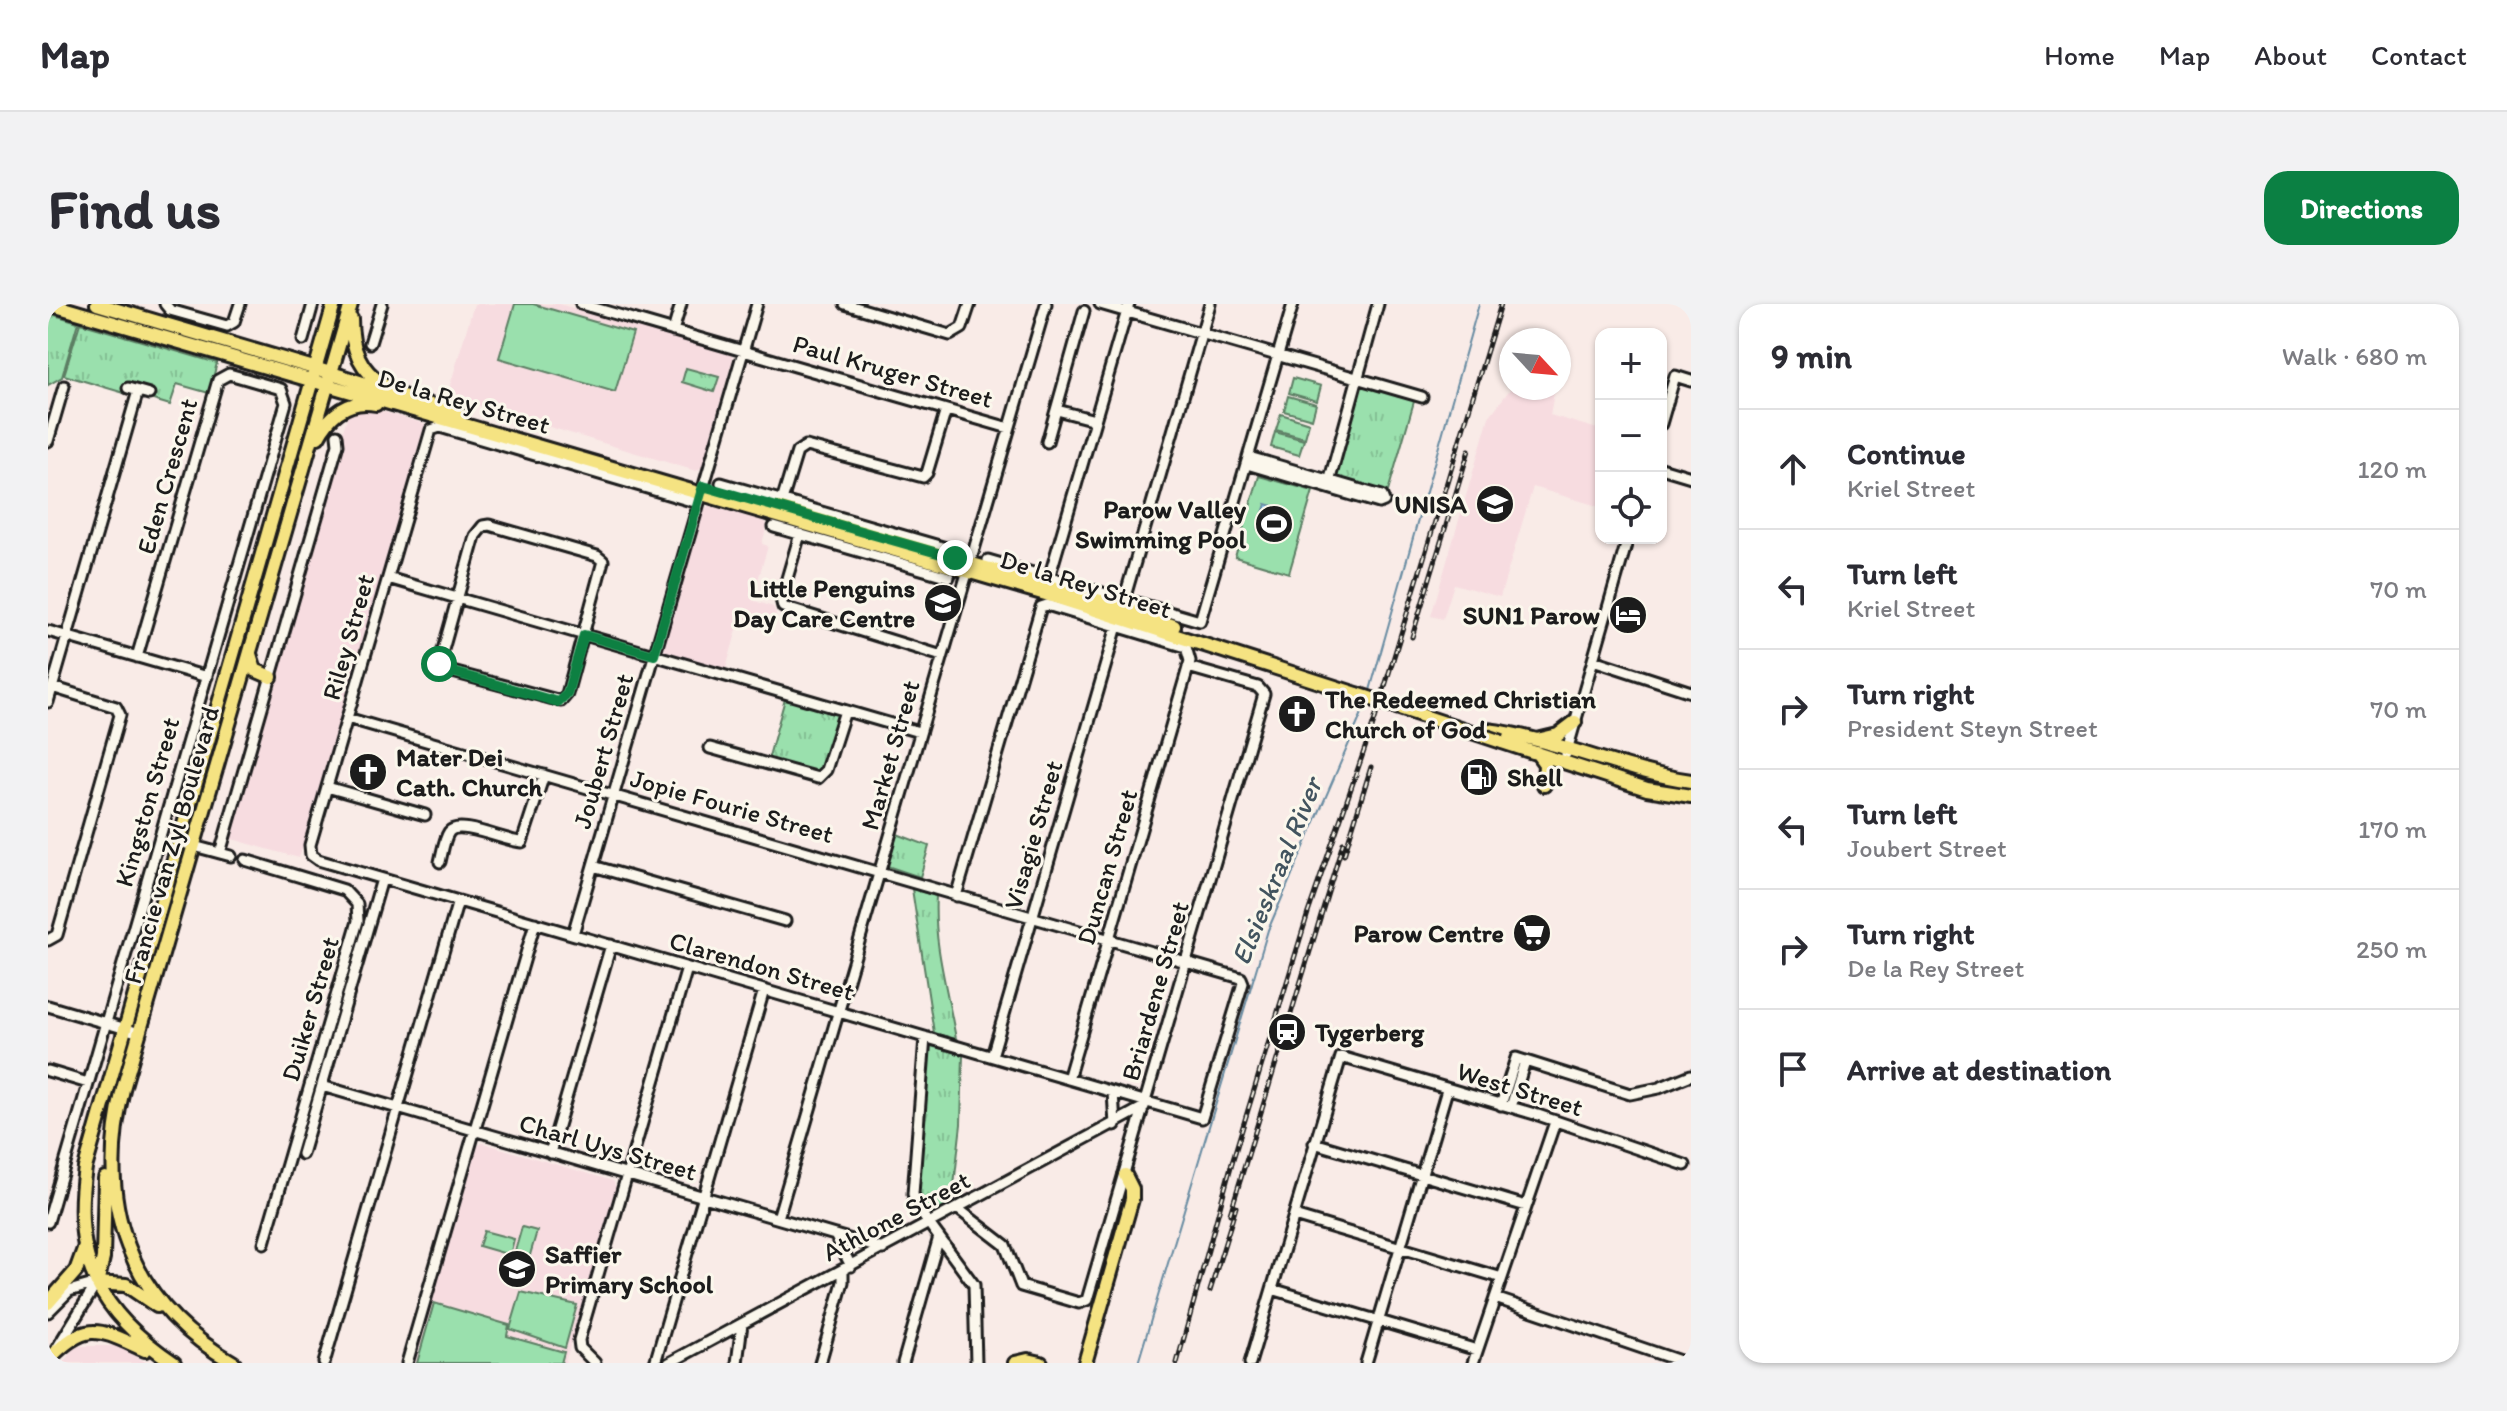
<!DOCTYPE html>
<meta charset="utf-8">
<style>
:root{--surface:#fff;--page:#f2f2f3;--text:#2b2b33;--muted:#7c7c81;--line:#e1e1e2;--accent:#0b8043}
body{margin:0;font-family:Itim,sans-serif;background:var(--page);color:var(--text)}
.controls{position:absolute;right:24px;top:24px;display:grid;overflow:hidden;border-radius:16px;box-shadow:0 2px 6px #0004}
.controls button{width:72px;height:72px;display:grid;place-items:center;padding:0;border:0;border-bottom:2px solid var(--line);background:var(--surface);color:var(--text);font:40px sans-serif}
.compass{position:absolute;left:1451px;top:24px;width:72px;height:72px;border-radius:50%;background:var(--surface);box-shadow:0 2px 6px #0004;rotate:116deg}
.stop{position:absolute;width:24px;height:24px;margin:-18px;border:6px solid #0b8043;border-radius:50%;background:#fff}
.stop.end{background:#0b8043;border-color:#fff;box-shadow:0 2px 8px #0008}
.list{margin:0;padding:0;list-style:none}
h2{display:flex;justify-content:space-between;align-items:center;height:104px;margin:0;padding:0 32px;font-size:34px}
h2 small{font-size:26px;font-weight:400;color:var(--muted)}
.list li{display:grid;grid-template-columns:52px 1fr auto;gap:24px;align-items:center;box-sizing:border-box;height:120px;padding:0 32px;border-top:2px solid var(--line)}
.list b{display:block;font-size:30px;white-space:nowrap}
.list p{margin:0;font-size:26px;white-space:nowrap;color:var(--muted)}
.list em{font-size:26px;font-style:normal;color:var(--muted)}
.icon{flex:none;width:44px;height:44px;fill:none;stroke:currentColor;stroke-width:2;stroke-linecap:round;stroke-linejoin:round}
.map{position:relative;flex:none;width:1643px;height:1059px;overflow:hidden;border-radius:24px}
header{display:flex;align-items:center;gap:48px;box-sizing:border-box;height:112px;padding:0 40px;background:var(--surface);border-bottom:2px solid var(--line)}
header strong{font-size:38px}
nav{display:flex;gap:44px;margin-inline-start:auto;font-size:28px}
.intro{display:flex;align-items:center;justify-content:space-between;box-sizing:border-box;height:192px;padding:0 48px}
h1{margin:0;font-size:56px}
.button{padding:20px 36px;border-radius:24px;background:var(--accent);color:#fff;font-size:28px;font-weight:700}
main{display:flex;gap:48px;padding:0 48px}
aside{flex:1;background:var(--surface);border-radius:24px;box-shadow:0 2px 6px #0004}
.map>svg:first-child{display:block}
</style>
<header>
<strong>Map</strong>
<nav><a>Home</a><a>Map</a><a>About</a><a>Contact</a></nav>
</header>
<div class="intro"><h1>Find us</h1><a class="button">Directions</a></div>
<main>
<div class="map">
<svg width="1643" height="1059" viewBox="0 0 1643 1059">
<defs>
<pattern id="grass-tufts" width="24" height="20" patternUnits="userSpaceOnUse" patternTransform="scale(2)"><rect width="24" height="20" fill="#9ae0ad"/><path d="M3 7l-1-3M5 7V3M7 7l1-3M15 17l-1-3M17 17v-4M19 17l1-3" fill="none" stroke="#84c094"/></pattern>
<pattern id="water-ripples" width="26" height="14" patternUnits="userSpaceOnUse" patternTransform="scale(2)"><rect width="26" height="14" fill="#9cd6fc"/><path d="M2 4q2-2 4 0t4 0M15 11q2-2 4 0t4 0" fill="none" stroke="#86b7d7"/></pattern>
</defs>
<rect width="100%" height="100%" fill="#f9ebe7"/>
<filter id="ink" filterUnits="userSpaceOnUse"><feTurbulence type="fractalNoise" baseFrequency=".0125" numOctaves="2"/><feDisplacementMap in="SourceGraphic" scale="16" xChannelSelector="R" yChannelSelector="G"/><feConvolveMatrix kernelMatrix="1 2 1 2 8 2 1 2 1" color-interpolation-filters="sRGB"/></filter>
<g filter="url(#ink)">
<!-- built -->
<path fill="#f7dce0" d="M426,0H511L682,49L685,55L654,163L648,167L399,92Z
M1463,84H1507L1502,111L1553,126V203L1485,183L1452,293L1406,280L1395,315L1383,312L1441,113Z
M320,103L377,120L251,554L177,533L300,110Z
M664,200L711,213L719,221L714,240L720,242L704,296L725,303L728,309L725,323L692,315L677,368L614,350L612,344L651,208Z
M435,839L565,877L568,883L517,1059H366L429,842Z
M27,1042H72L99,1059H15Z"/>
<!-- grass -->
<path fill="url(#grass-tufts)" stroke="#5b7e64" stroke-width="2" d="M0,9L30,18L14,73L0,81Z
M32,19L169,59L161,89L129,80L122,101L102,95L104,88L77,83L76,89L16,71Z
M638,64L671,73L666,88L634,78Z
M1311,78L1367,94L1339,191L1285,175Z
M737,395L790,410L776,464L770,470L720,456Z
M849,530L881,542L872,573L839,562Z
M864,585L888,592C885,640 900,688 908,735L886,729Z
M880,741L915,751L913,820L904,899L882,911L874,905L869,891Z"/>
<!-- pitch -->
<path fill="#9ae0ad" stroke="#5b7e64" stroke-width="2" d="M467,0H485L585,29L567,88L451,54Z
M1245,74L1273,82L1269,97L1241,89Z
M1240,92L1268,100L1264,115L1236,107Z
M1233,110L1261,119L1257,134L1228,126Z
M1227,128L1256,136L1251,151L1223,143Z
M1211,172L1265,187L1241,269L1187,253Z
M474,923L489,927L480,958L465,954Z
M436,927L466,935L462,951L431,942Z
M473,988L529,1001L517,1044L462,1025Z
M386,999L461,1021L459,1032L516,1048L513,1059H369Z"/>
<!-- water -->
<path fill="url(#water-ripples)" stroke="#698ca2" stroke-width="2" d="M1218,200L1229,203L1226,213L1238,217L1233,232L1210,225Z"/>
<g fill="none" stroke-linecap="round" stroke-linejoin="round">
<!-- stream -->
<path stroke="#698ca2" stroke-width="2" d="M1321,390L1431,0
M1090,1059L1220,626L1318,400"/>
<!-- minor casing -->
<g stroke="#1c1c1c" stroke-width="15">
<path id="minor" d="M117,0L122,6L179,22L186,18L192,0
M533,0L961,124
M797,0L902,31L914,24L922,0
M1052,0L1374,93
M625,27L633,0
M255,36L265,0
M322,39L334,0
M80,84L101,90
M1009,106L1047,116
M1613,120L1627,72L1643,77
M0,137L16,82
M999,138L1036,7
M1199,160L1331,199L1336,197L1334,192L1201,153
M1613,164L1643,173
M673,179L905,246
M1280,182L1330,0
M734,197L749,148L758,142L875,173L879,169L898,106
M441,221L549,252L555,257L519,390L513,397L397,366L391,360L427,232L435,222Z
M726,223L901,273
M752,230L733,295L735,303L894,352
M940,256L1152,317L1245,0
M340,274L871,428
M1001,274L1081,0
M1076,296L1162,0
M0,327L159,373
M1545,356L1643,388
M0,398L90,87
M299,414L1193,674L1195,679L1154,814L270,556L263,551L262,541L383,126L392,123L650,199
M662,444L770,474L778,466L797,407
M1518,450L1580,234
M279,483L377,511
M131,538L183,552
M172,549L290,140L289,131
M197,556L296,586L309,600L310,617L216,939
M392,558C394,550 396,535 401,528C411,515 459,538 474,538L496,471
M545,562L737,617
M908,592L993,303L999,301L1138,343L1142,357L1020,775
M525,630L709,0
M0,636L9,631L72,411L68,403L4,383
M0,702L92,729
M877,733L865,890L871,906L926,981L928,1059
M944,752L1069,322
M0,767L40,779
M274,782L835,945
M1065,788L1067,821
M1453,801L1468,754L1582,790L1611,784L1643,771
M1463,803L1477,757
M1266,839L1478,902
M502,849L563,641
M254,850L334,575
M909,904L957,941L973,982L1031,999L1039,996L1216,390L1210,383L1140,363
M1246,912L1454,974
M730,914L998,0
M0,918L238,99L233,85L181,70L170,76L89,353
M787,931L803,962
M1224,985L1429,1046
M1447,994L1638,1059
M0,1008L21,987L49,979
M9,1044L49,979
M276,1059L410,597
M359,1059L487,619
M547,1059L532,1044L531,1036L639,664
M607,1059L716,686
M621,1059L1096,803
M689,1059L694,1020
M772,1059L795,978V966
M855,1059L891,933
M1202,1059L1293,753L1490,811L1637,861
M1318,1059L1399,786
M1425,1059L1507,818"/>
</g>
<!-- major casing -->
<g stroke="#1c1c1c" stroke-width="18">
<path id="major" d="M1,0L1001,291L1309,390
M49,0L293,72L413,111
M303,15C303,43 311,66 336,81
M270,133C282,110 301,95 328,100
M730,204L1056,298L1126,322
M202,350L207,366L223,373
M1439,426C1509,435 1573,467 1643,477
M1489,436L1510,431L1527,418
M1454,438L1599,485L1643,492
M1489,449L1497,460L1496,481
M49,979L55,954L57,874
M49,979L78,981L109,1002
M0,999L28,967L36,945
M1,1055C40,1015 52,1026 97,1046
M126,1059C51,1009 23,955 37,864L286,0
M186,1059C80,999 47,900 75,785L303,0
M967,1059L980,1056L993,1059
M1037,1059L1084,895V885L1077,871
M1643,1059V1057"/>
</g>
<!-- minor -->
<use href="#minor" stroke="#fbf7ec" stroke-width="9"/>
<!-- major -->
<use href="#major" stroke="#f5e382" stroke-width="12"/>
<!-- rail casing -->
<g stroke="#1c1c1c" stroke-width="5">
<path id="rail" d="M1364,333L1421,146
M1296,551L1323,463
M1182,910L1295,539
M1162,987L1188,903
M1129,1059L1185,855L1260,609L1327,415L1453,0"/>
</g>
<!-- rail -->
<use href="#rail" stroke="#fbf7ec" stroke-width="2" stroke-dasharray="6" stroke-linecap="butt"/>
<!-- major-bridge casing -->
<g stroke="#1c1c1c" stroke-width="18" stroke-linecap="butt">
<path id="major-bridge" d="M1309,390L1454,438"/>
</g>
<!-- major-bridge -->
<use href="#major-bridge" stroke="#f5e382" stroke-width="12"/>
</g>
</g>
<g fill="none" stroke-linecap="round" stroke-linejoin="round" filter="url(#ink)">
<!-- route -->
<path stroke="#0b8043" stroke-width="10" d="M391,360L397,366L510,398L519,390L536,331L606,351L655,182L907,254"/>
</g>
<!-- icons -->
<defs>
<g id="university-disc" transform="scale(2)"><circle r="9.5" fill="#1c1c1c" stroke="#fbf7ec"/><path d="M0-5L7-2L0 1L-7-2ZM-4 1L0 2.5L4 1V4Q0 6-4 4Z" fill="#fff"/></g>
<g id="stadium-disc" transform="scale(2)"><circle r="9.5" fill="#1c1c1c" stroke="#fbf7ec"/><path d="M0-5a6.5 5 0 1 0 0 10a6.5 5 0 1 0 0-10ZM-3.5-1.8h7v3.6h-7Z" fill="#fff"/></g>
<g id="school-disc" transform="scale(2)"><circle r="9.5" fill="#1c1c1c" stroke="#fbf7ec"/><path d="M0-5L7-2L0 1L-7-2ZM-4 1L0 2.5L4 1V4Q0 6-4 4Z" fill="#fff"/></g>
<g id="hotel-disc" transform="scale(2)"><circle r="9.5" fill="#1c1c1c" stroke="#fbf7ec"/><path d="M-6-4.5h1.5V1H6V5H4.5V3h-9V5H-6ZM-4 0a1.8 1.8 0 1 1 3.6 0ZM.5 0V-2.5h3Q6-2.5 6 0Z" fill="#fff"/></g>
<g id="church-disc" transform="scale(2)"><circle r="9.5" fill="#1c1c1c" stroke="#fbf7ec"/><path d="M-1.2-6h2.4v3.5h3.3v2.4h-3.3V6h-2.4V-.1h-3.3v-2.4h3.3Z" fill="#fff"/></g>
<g id="fuel-disc" transform="scale(2)"><circle r="9.5" fill="#1c1c1c" stroke="#fbf7ec"/><path d="M-5.5-6h7V0h2V4h1.3V-2.5L3-4.5l.8-.8L6-3V5H2.5V1h-1V6h-7ZM-4.2-4.7v3.2H.2V-4.7Z" fill="#fff"/></g>
<g id="supermarket-disc" transform="scale(2)"><circle r="9.5" fill="#1c1c1c" stroke="#fbf7ec"/><path d="M-6-5.5h2.5l.6 2H6L4.5 2H-2.5L-4.4-4H-6ZM-1.5 3.2a1.3 1.3 0 1 0 .1 0ZM3 3.2a1.3 1.3 0 1 0 .1 0Z" fill="#fff"/></g>
<g id="station-disc" transform="scale(2)"><circle r="9.5" fill="#1c1c1c" stroke="#fbf7ec"/><path d="M-3-6H3Q5-6 5-4V2Q5 4 3 4L4.5 6H3L1.5 4h-3L-3 6H-4.5L-3 4Q-5 4-5 2V-4Q-5-6-3-6ZM-3.5-4v3h7v-3ZM-3.5 1v1.5H-2V1ZM2 1v1.5H3.5V1Z" fill="#fff"/></g>
</defs>
<g fill-rule="evenodd">
<use href="#university-disc" x="1447" y="200"/>
<use href="#stadium-disc" x="1226" y="220"/>
<use href="#school-disc" x="895" y="299"/>
<use href="#hotel-disc" x="1580" y="311"/>
<use href="#church-disc" x="1249" y="410"/>
<use href="#church-disc" x="320" y="468"/>
<use href="#fuel-disc" x="1431" y="473"/>
<use href="#supermarket-disc" x="1484" y="629"/>
<use href="#station-disc" x="1239" y="728"/>
<use href="#school-disc" x="469" y="965"/>
</g>
<g text-anchor="middle" stroke-width="6" stroke-linejoin="round" paint-order="stroke">
<!-- street labels -->
<g font-size="26" fill="#1c1c1c" stroke="#fbf7ec">
<text transform="translate(845 67) rotate(16)" y="9">Paul Kruger Street</text>
<text transform="translate(416 97) rotate(16)" y="9">De la Rey Street</text>
<text transform="translate(119 172) rotate(-74)" y="9">Eden Crescent</text>
<text transform="translate(1038 280) rotate(17)" y="9">De la Rey Street</text>
<text transform="translate(300 333) rotate(-74)" y="9">Riley Street</text>
<text transform="translate(555 447) rotate(-74)" y="9">Joubert Street</text>
<text transform="translate(842 451) rotate(-74)" y="9">Market Street</text>
<text transform="translate(99 498) rotate(-74)" y="9">Kingston Street</text>
<text transform="translate(684 502) rotate(16)" y="9">Jopie Fourie Street</text>
<text transform="translate(985 531) rotate(-74)" y="9">Visagie Street</text>
<text transform="translate(123 541) rotate(-74)" y="9">Francie van Zyl Boulevard</text>
<text transform="translate(1059 563) rotate(-74)" y="9">Duncan Street</text>
<text transform="translate(714 662) rotate(16)" y="9">Clarendon Street</text>
<text transform="translate(1107 687) rotate(-74)" y="9">Briardene Street</text>
<text transform="translate(262 705) rotate(-74)" y="9">Duiker Street</text>
<text transform="translate(1472 785) rotate(17)" y="9">West Street</text>
<text transform="translate(560 843) rotate(16)" y="9">Charl Uys Street</text>
<text transform="translate(848 912) rotate(-28)" y="9">Athlone Street</text>
</g>
<!-- poi labels -->
<g font-size="26" font-weight="bold" fill="#1c1c1c" stroke="#fbf7ec" text-anchor="end">
<text x="1419" y="209">UNISA</text>
<text x="1198" y="214">Parow Valley<tspan x="1198" dy="30">Swimming Pool</tspan></text>
<text x="867" y="293">Little Penguins<tspan x="867" dy="30">Day Care Centre</tspan></text>
<text x="1552" y="320">SUN1 Parow</text>
<text x="1277" y="404" text-anchor="start">The Redeemed Christian<tspan x="1277" dy="30">Church of God</tspan></text>
<text x="348" y="462" text-anchor="start">Mater Dei<tspan x="348" dy="30">Cath. Church</tspan></text>
<text x="1459" y="482" text-anchor="start">Shell</text>
<text x="1456" y="638">Parow Centre</text>
<text x="1267" y="737" text-anchor="start">Tygerberg</text>
<text x="497" y="959" text-anchor="start">Saffier<tspan x="497" dy="30">Primary School</tspan></text>
</g>
<!-- water labels -->
<g font-size="28" font-style="italic" fill="#42545f" stroke="#fbf7ec">
<text transform="translate(1228 567) rotate(-68)" y="10">Elsieskraal River</text>
</g>
</g>
</svg>
<div class="controls">
<button>+</button>
<button>−</button>
<button><svg class="icon" aria-label="locate" viewBox="0 0 24 24"><circle cx="12" cy="12" r="6"/><path d="M12 2v4M12 18v4M2 12h4M18 12h4"/></svg></button>
</div>
<svg class="compass" viewBox="-18 -18 36 36"><path d="M0-13l5 13h-10z" fill="#e53935"/><path d="M0 13l5-13h-10z" fill="#7c7c81"/></svg>
<div class="stop" style="left:391px;top:360px"></div>
<div class="stop end" style="left:907px;top:254px"></div>
</div>
<aside>
<h2>9 min<small>Walk · 680 m</small></h2>
<ul class="list">
<li><svg class="icon" aria-label="ahead" viewBox="0 0 24 24"><path d="M12 20V5M6 11l6-6 6 6"/></svg><div><b>Continue</b><p>Kriel Street</p></div><em>120 m</em></li>
<li><svg class="icon" aria-label="left" viewBox="0 0 24 24"><path d="M17 20v-9H6M10 6l-5 5 5 5"/></svg><div><b>Turn left</b><p>Kriel Street</p></div><em>70 m</em></li>
<li><svg class="icon" aria-label="right" viewBox="0 0 24 24"><path d="M7 20v-9h11M14 6l5 5-5 5"/></svg><div><b>Turn right</b><p>President Steyn Street</p></div><em>70 m</em></li>
<li><svg class="icon" aria-label="left" viewBox="0 0 24 24"><path d="M17 20v-9H6M10 6l-5 5 5 5"/></svg><div><b>Turn left</b><p>Joubert Street</p></div><em>170 m</em></li>
<li><svg class="icon" aria-label="right" viewBox="0 0 24 24"><path d="M7 20v-9h11M14 6l5 5-5 5"/></svg><div><b>Turn right</b><p>De la Rey Street</p></div><em>250 m</em></li>
<li><svg class="icon" aria-label="arrive" viewBox="0 0 24 24"><path d="M6 21V4h12l-3 4 3 4H6"/></svg><div><b>Arrive at destination</b></div></li>
</ul>
</aside>
</main>
